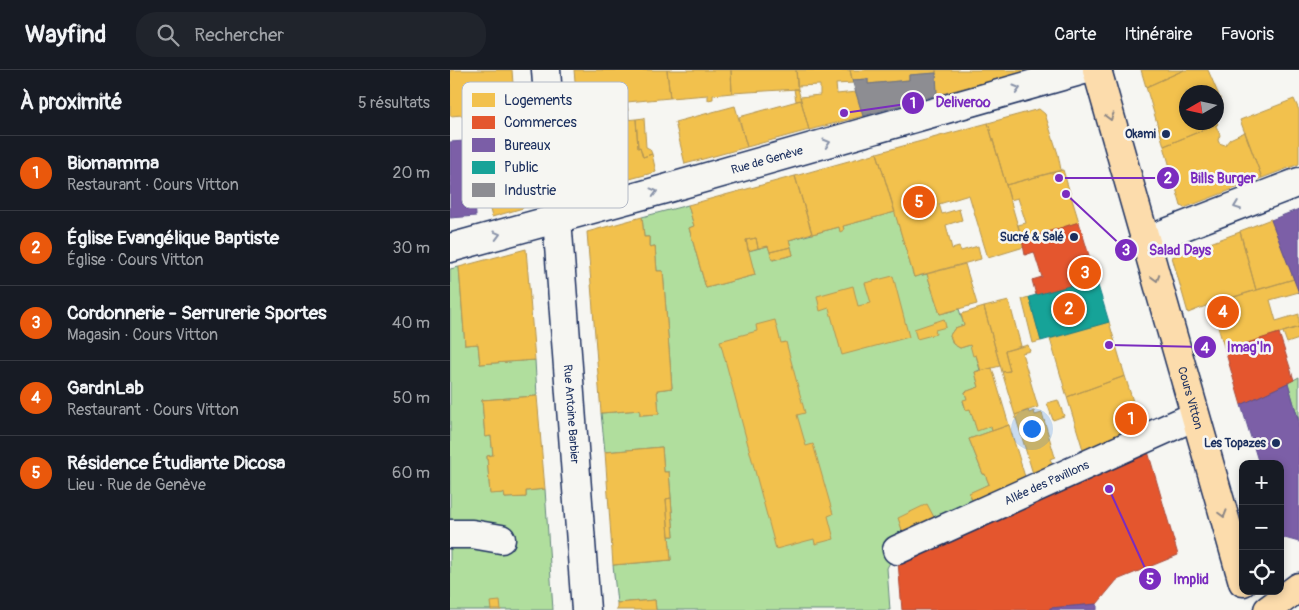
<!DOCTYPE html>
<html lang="fr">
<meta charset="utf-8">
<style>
:root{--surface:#171b24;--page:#20242c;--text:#f1f3f6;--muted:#9ea1a6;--line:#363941;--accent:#ea580c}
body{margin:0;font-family:Pangolin,sans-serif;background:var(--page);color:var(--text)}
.controls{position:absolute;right:15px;bottom:15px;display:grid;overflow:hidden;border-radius:10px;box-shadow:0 2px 8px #0003}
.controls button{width:45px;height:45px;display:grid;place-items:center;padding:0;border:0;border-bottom:1px solid var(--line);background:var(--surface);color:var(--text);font:25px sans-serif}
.compass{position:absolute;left:729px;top:15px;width:45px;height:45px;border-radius:50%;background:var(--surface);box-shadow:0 2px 8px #0003;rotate:261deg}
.you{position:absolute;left:581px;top:358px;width:18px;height:18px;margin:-12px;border:4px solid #fff;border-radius:50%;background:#1a73e8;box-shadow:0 0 0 8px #1a73e833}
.badge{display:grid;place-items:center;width:32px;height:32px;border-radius:50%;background:var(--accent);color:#fff;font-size:16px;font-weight:700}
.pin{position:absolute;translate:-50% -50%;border:2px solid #fff;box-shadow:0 1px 5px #0006}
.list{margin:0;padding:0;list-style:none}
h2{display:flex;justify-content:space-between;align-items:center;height:65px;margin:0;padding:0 20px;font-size:21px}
h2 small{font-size:16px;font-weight:400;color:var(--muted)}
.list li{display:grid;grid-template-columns:32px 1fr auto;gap:15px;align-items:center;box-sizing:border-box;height:75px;padding:0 20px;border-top:1px solid var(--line)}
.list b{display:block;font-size:19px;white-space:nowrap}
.list p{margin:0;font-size:16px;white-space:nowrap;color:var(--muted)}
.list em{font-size:16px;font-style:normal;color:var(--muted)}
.icon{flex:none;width:28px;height:28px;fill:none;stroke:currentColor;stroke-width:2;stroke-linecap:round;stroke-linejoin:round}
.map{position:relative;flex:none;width:849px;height:540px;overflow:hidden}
header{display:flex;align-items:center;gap:30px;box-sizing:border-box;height:70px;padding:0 25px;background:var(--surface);border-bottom:1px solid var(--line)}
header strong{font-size:24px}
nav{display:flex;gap:28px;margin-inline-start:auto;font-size:18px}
.search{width:350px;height:45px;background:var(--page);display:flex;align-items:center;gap:12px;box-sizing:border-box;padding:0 18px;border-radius:20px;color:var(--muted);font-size:19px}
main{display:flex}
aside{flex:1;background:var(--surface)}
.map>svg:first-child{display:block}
</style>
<header>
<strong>Wayfind</strong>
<div class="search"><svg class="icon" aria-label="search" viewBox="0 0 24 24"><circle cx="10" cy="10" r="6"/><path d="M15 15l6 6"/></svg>Rechercher</div>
<nav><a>Carte</a><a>Itinéraire</a><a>Favoris</a></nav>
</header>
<main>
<aside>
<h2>À proximité<small>5 résultats</small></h2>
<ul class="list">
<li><span class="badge">1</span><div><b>Biomamma</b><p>Restaurant · Cours Vitton</p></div><em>20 m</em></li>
<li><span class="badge">2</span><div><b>Église Evangélique Baptiste</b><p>Église · Cours Vitton</p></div><em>30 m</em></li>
<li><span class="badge">3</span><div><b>Cordonnerie - Serrurerie Sportes</b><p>Magasin · Cours Vitton</p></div><em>40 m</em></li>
<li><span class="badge">4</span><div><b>GardnLab</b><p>Restaurant · Cours Vitton</p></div><em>50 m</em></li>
<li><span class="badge">5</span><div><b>Résidence Étudiante Dicosa</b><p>Lieu · Rue de Genève</p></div><em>60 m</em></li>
</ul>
</aside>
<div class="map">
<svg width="849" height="540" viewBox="0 0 849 540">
<rect width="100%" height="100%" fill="#f6f6f2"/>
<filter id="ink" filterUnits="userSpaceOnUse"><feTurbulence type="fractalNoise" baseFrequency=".02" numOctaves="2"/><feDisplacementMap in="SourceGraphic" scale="10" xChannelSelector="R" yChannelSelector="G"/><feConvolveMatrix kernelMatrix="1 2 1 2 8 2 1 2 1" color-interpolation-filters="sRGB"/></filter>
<g filter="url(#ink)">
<!-- green -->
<path fill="#b0de9d" stroke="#66867e" d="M238,135L244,156L239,158L256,218L305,205L298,181L318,176L323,190L343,185L339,170L389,157L390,161L394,160L393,156L445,142L464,207L477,204L490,244L509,239L514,255L505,258L500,265L503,274L510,278L520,275L526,285L530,300L525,302L529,317L515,322L517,329L513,331L516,340L520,339L527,360L541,356L542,361L519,369L533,404H535L539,414L520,423L524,434L486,451L449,448L454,466L437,498L440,540H206L205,530L167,533L163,495L221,490L219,466H224L219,402H214L212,377L155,382L151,343L190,340V345L209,344L207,320L222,318L213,201H207L205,176L199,177V167H194L192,147Z
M9,197L15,275L28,274L30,294L85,290L87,326L32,330L35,367L41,366L43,385L37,386L40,423H54L55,428L76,427V421L95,419L103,540H0V199Z
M849,307V352L838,313Z"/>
<!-- homes -->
<path fill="#f2c14e" stroke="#b29553" d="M0,0H62L65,41L0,46Z
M124,0H217L220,28L177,32L179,50L129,54Z
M217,0H281L282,23L263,25V29L258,30V25L220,28Z
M281,0H346L348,19L282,23Z
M346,0H400L403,13L386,14L387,24L406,22L413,46L359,60L350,27L370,25V15L347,16Z
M400,0H486V3L459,5V10L418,14V9L402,10Z
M486,0H582L487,25Z
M691,0H734L696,17Z
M734,0H758L773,35L766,38V22H736V52H766V51L768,54L714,76L696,17Z
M344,19H348L351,30L346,31Z
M844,29L849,40V94L812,108L790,50Z
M351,30L359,60L297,77L289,47Z
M285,36L297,77L235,94L225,52Z
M589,39L595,44L608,84L611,100L556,115L538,53Z
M194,48L196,77L200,79L202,84L193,87L190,77L188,78L186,49Z
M186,49L188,78L190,77L193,87L202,84L206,102L150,117L133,105L129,54Z
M538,53L574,177L538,188L519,125L489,134L492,144L509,139L512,150L496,155L502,179L509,177L511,181L528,176L531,189L464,207L427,83Z
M768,54L766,56L770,65L768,70L769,73L775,75L780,69L795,62L812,108L734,138L731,136L714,76Z
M67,75L73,138L42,147L33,114L28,112L27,105Z
M427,83L445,142L393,156L394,160L390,162L389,157L362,164L345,106Z
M613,100L629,152L572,170L568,155L576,153L568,128L560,130L556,115Z
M345,106L362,163L339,170L341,177L320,182L318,176L308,178L306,168L296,170L305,205L256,218L239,158L244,156L238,135Z
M192,147L194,167H199V177L205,176L207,201H213L222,318L207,320L209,344L190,345V340L151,343L137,162Z
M821,149L844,209L806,220L790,161Z
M790,162L806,220L761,234L738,243L722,187Z
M306,168L308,178L298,181L296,170Z
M341,177L343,185L322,190L320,182Z
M76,179L85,290L30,294L28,274L15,275L9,197Z
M515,194L527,234L490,244L477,204Z
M443,206L459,267L392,285L379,238L370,241L367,226L403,216L408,236L421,233L415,213Z
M844,209L849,222L820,230L826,251L849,244V257L775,280L761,234Z
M579,227L591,271L583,273L572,229Z
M559,231L571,276L555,281L560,301L552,302L534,237Z
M534,237L550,296L531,301L526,285L523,286L520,275L510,278L503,274L500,265L505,258L514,255L511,244Z
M494,249L496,257L485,260L486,264L467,269L464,259Z
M325,250L331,273L336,272L355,343L347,345L356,376L363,374L383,444L378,446L384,469L365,474L364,469L326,479L270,271L307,261L306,255Z
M659,252L675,306L617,327L600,269Z
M849,257V269L837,273L833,262Z
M578,275L580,281L572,283L588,337L565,345L552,302L560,301L555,281Z
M542,298L559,355L542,361L541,356L527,361L520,339L516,340L513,330L517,329L515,322L529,317L525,302Z
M675,306L691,357L634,383L617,327Z
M87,326L95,419L76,421V427L55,428L54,423L40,424L37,386L43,385L41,366L35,367L32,330Z
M608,330L614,346L603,350L597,333Z
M578,340L579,343L584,341L585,345L592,343L605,387L600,389L604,397L584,407L565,345Z
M559,355L576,410L524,434L519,423L539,414L535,404H533L519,369Z
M212,377L214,402H219L221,428L216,429L221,490L163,495L155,382Z
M221,428L224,466H219L216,429Z
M477,434L486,451L454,466L448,448Z
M205,530L206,540H167V533Z
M50,531L51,540H41L40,532Z"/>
<!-- shops -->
<path fill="#e4572e" stroke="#a84b3c" d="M629,152L646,209L586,225L582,210L592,207L584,182L575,185L572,170Z
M829,263L844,310L791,335L775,280Z
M697,378L728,485L667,510L647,534L600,538L598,540H452L448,492Z"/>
<!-- offices -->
<path fill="#7b5ea7" stroke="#5e5091" d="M15,71L20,123H23L25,128L26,146L0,148V72Z
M849,139V223L821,150Z
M838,313L849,352V472L831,467L830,394H809L791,335Z
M647,534V540H600V538Z"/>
<!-- public -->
<path fill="#17a398" stroke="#188087" d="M646,209L659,252L591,271L579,227Z"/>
<!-- industry -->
<path fill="#8d8d92" stroke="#6b7182" d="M486,3L487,25L413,46L402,10L418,9V14L459,10V5Z"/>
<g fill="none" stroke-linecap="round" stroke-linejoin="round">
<!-- minor casing -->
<g stroke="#1b2f5e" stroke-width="31">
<g id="minor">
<path id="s1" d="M96,0L136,540"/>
<path d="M695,171L849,112"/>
<path id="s2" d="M0,178L215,119L633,0"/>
<path d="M0,464H22L51,469"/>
<path id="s3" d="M447,480L745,346"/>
</g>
</g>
<!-- major casing -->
<g stroke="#1b2f5e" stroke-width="31">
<g id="major">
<path id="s4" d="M647,0L793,512"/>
<path d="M818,540L849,517"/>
</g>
</g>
<!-- minor -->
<use href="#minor" stroke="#f6f6f2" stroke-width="28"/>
<!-- major -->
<use href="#major" stroke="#fcdcac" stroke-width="28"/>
</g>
<!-- one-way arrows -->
<defs><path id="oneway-chevron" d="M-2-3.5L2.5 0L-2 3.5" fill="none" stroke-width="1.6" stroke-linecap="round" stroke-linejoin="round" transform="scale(1.25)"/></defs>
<g stroke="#8892a8">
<use href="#oneway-chevron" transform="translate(567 19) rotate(-16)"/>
<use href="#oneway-chevron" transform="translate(377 73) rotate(-16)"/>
<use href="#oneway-chevron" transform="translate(204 122) rotate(-15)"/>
<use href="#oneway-chevron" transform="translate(787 136) rotate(159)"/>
<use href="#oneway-chevron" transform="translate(47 165) rotate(-15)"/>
</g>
<g stroke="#8c8685">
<use href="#oneway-chevron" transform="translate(660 47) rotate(74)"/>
<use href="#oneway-chevron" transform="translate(706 208) rotate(74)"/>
<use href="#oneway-chevron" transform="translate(773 444) rotate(74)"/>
</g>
</g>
<!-- markers -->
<g fill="#1b2f5e" stroke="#f6f6f2" stroke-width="2">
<circle cx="716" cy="64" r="5"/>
<circle cx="624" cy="167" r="5"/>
<circle cx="826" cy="373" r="5"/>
</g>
<g text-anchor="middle" stroke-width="5" stroke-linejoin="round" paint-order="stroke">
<!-- poi labels -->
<g font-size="12" font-weight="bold" fill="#1b2f5e" stroke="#f6f6f2" text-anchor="end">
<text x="706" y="68">Okami</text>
<text x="614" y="171">Sucré &amp; Salé</text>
<text x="816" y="377">Les Topazes</text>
</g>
<!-- street labels -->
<g font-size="12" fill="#1b2f5e" stroke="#f6f6f2">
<text dy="4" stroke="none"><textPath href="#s2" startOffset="329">Rue de Genève</textPath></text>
<text dy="4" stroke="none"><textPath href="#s4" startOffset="341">Cours Vitton</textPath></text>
<text dy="4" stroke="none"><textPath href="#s1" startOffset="345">Rue Antoine Barbier</textPath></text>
<text dy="4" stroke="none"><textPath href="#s3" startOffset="164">Allée des Pavillons</textPath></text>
</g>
</g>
<!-- legend -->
<rect x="12" y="12" width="166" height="126" rx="8" fill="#f6f6f2" stroke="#b4bac6" stroke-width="1"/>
<rect x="22" y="23" width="23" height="14" fill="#f2c14e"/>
<rect x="22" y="46" width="23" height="13" fill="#e4572e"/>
<rect x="22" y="68" width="23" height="14" fill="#7b5ea7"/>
<rect x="22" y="91" width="23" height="13" fill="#17a398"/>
<rect x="22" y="113" width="23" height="14" fill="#8d8d92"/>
<g font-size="14" fill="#1b2f5e">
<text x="54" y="35">Logements</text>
<text x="54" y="57">Commerces</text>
<text x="54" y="80">Bureaux</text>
<text x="54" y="102">Public</text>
<text x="54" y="125">Industrie</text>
</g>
<!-- callouts -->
<path fill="none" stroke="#7b2cbf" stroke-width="2" d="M394 43L463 33M609 108L718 108M616 124L676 180M659 275L755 277M659 419L700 509"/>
<g fill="#7b2cbf" stroke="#f6f6f2" stroke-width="2">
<circle cx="394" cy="43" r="5"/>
<circle cx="609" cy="108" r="5"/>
<circle cx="616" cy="124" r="5"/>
<circle cx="659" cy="275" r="5"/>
<circle cx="659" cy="419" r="5"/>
<circle cx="463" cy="33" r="12"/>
<circle cx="718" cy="108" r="12"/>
<circle cx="676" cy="180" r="12"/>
<circle cx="755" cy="277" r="12"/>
<circle cx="700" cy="509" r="12"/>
</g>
<g font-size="15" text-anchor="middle" font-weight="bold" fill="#fff">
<text x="463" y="38">1</text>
<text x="718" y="113">2</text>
<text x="676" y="185">3</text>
<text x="755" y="283">4</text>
<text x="700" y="514">5</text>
</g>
<g font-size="14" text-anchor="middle" font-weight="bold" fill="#7b2cbf" stroke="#f6f6f2" stroke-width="5" stroke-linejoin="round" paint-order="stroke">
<text x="513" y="37">Deliveroo</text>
<text x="773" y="113">Bills Burger</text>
<text x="730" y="185">Salad Days</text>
<text x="799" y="282">Imag'In</text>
<text x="741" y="514">Implid</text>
</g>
</svg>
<div class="controls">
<button>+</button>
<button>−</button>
<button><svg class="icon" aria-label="locate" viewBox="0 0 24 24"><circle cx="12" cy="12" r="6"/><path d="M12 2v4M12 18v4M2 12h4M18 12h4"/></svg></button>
</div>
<svg class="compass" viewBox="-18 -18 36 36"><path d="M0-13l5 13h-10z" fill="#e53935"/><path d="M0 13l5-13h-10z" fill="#9ea1a6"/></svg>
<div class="you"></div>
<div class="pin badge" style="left:681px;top:349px">1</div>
<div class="pin badge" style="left:619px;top:239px">2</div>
<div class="pin badge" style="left:635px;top:203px">3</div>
<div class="pin badge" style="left:773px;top:242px">4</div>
<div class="pin badge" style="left:469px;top:132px">5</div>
</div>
</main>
